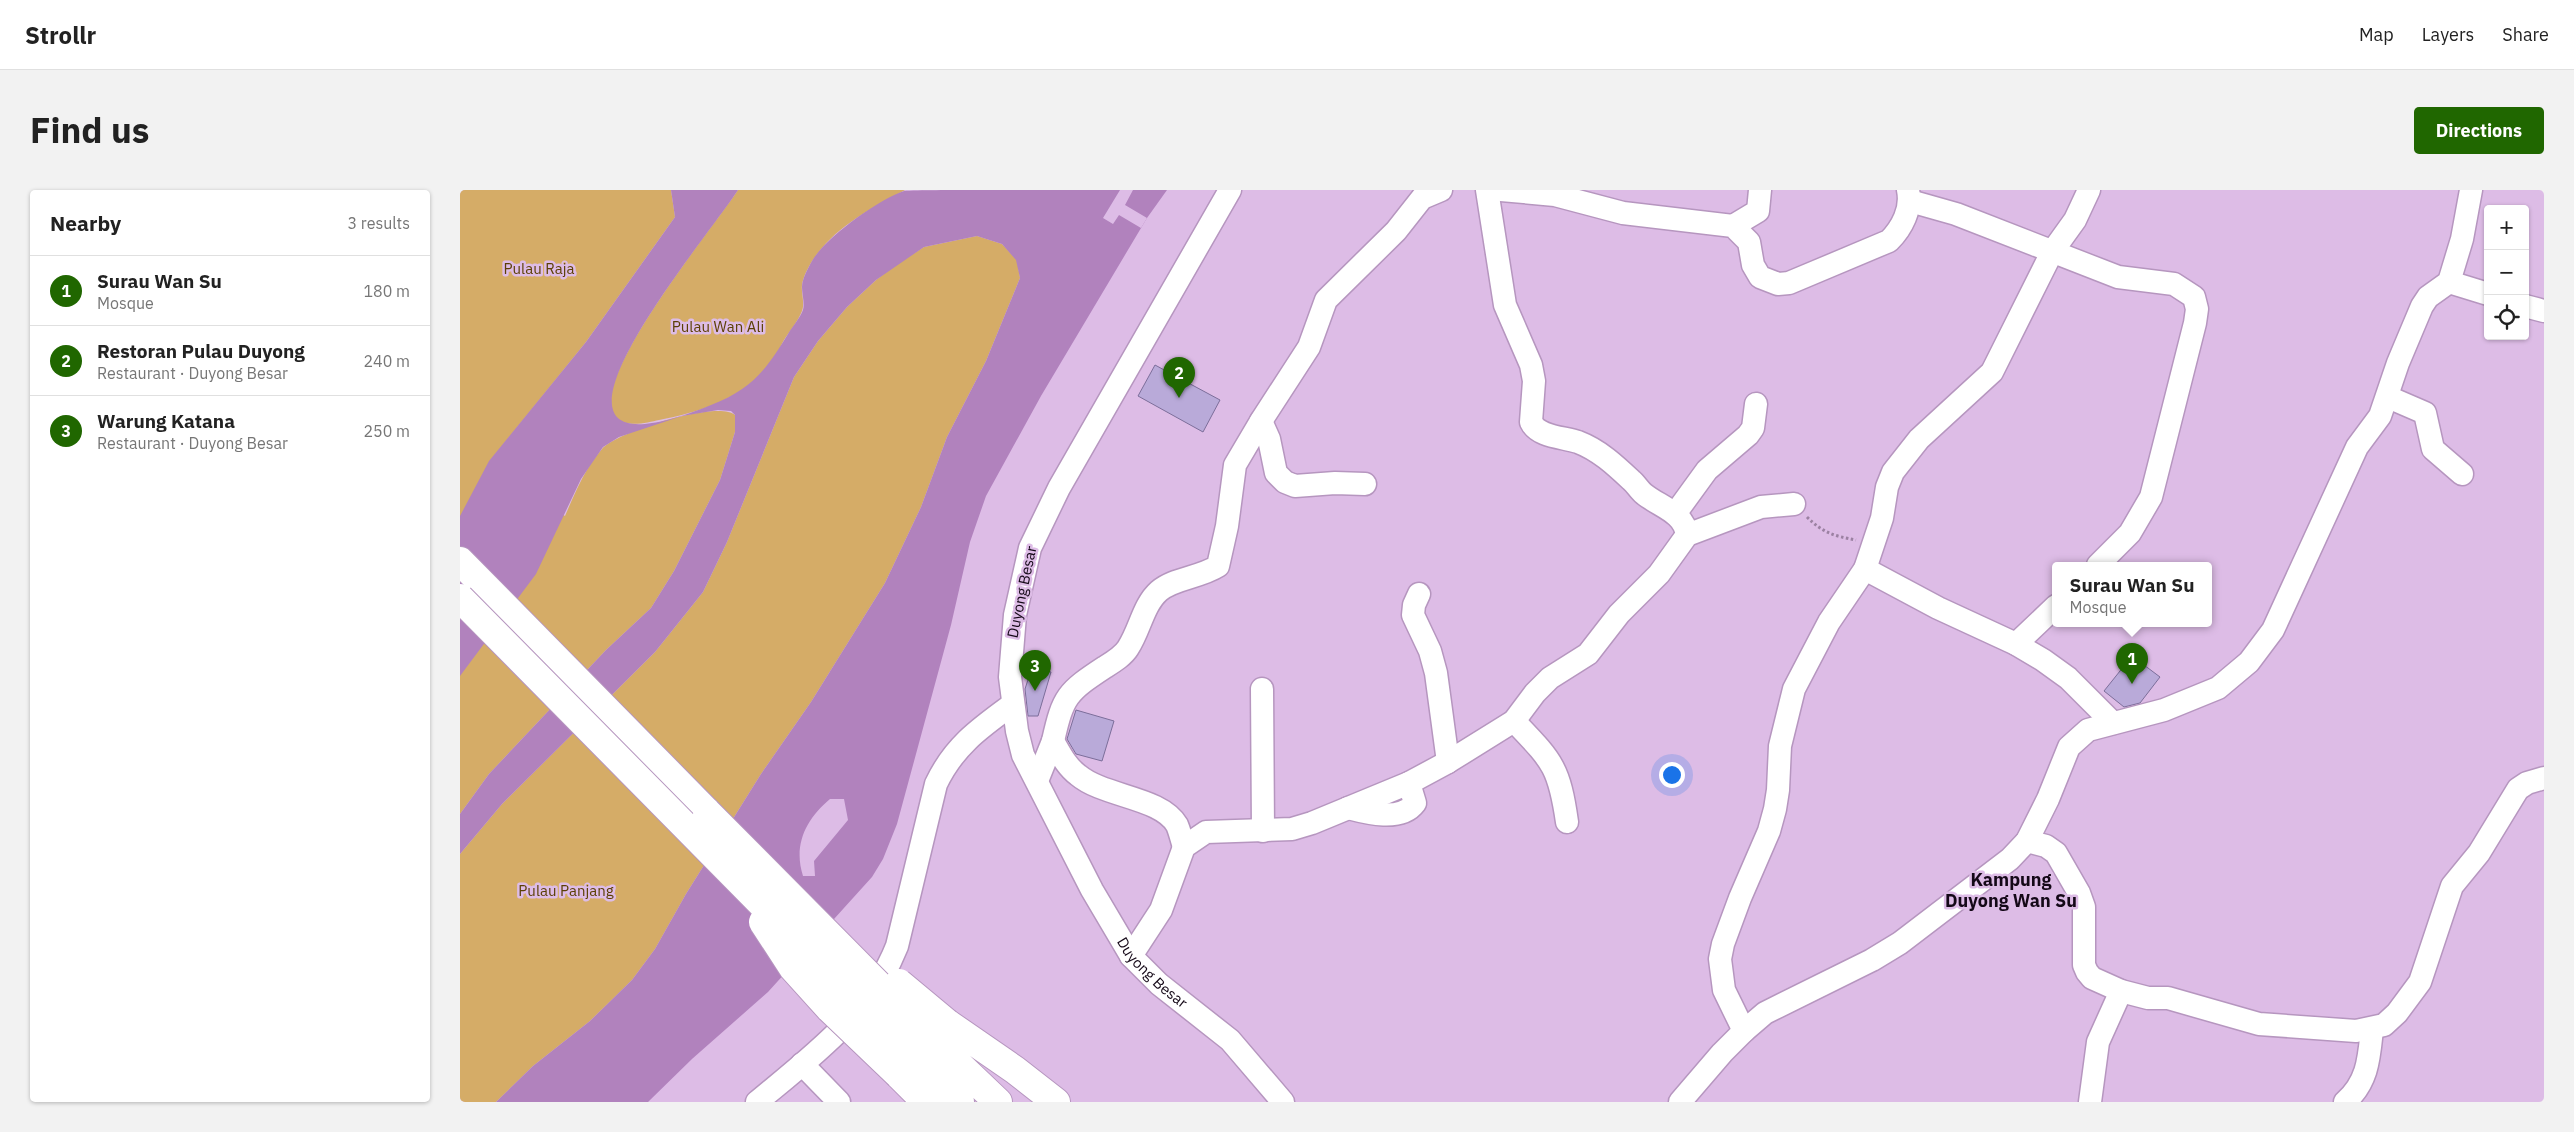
<!DOCTYPE html>
<meta charset="utf-8">
<style>
:root{--surface:#fff;--page:#f2f2f2;--text:#222;--muted:#767676;--line:#e0e0e0;--accent:#206700}
body{margin:0;font-family:"IBM Plex Sans",sans-serif;background:var(--page);color:var(--text)}
.controls{position:absolute;right:15px;top:15px;display:grid;overflow:hidden;border-radius:5px;box-shadow:0 1px 4px #0004}
.controls button{width:45px;height:45px;display:grid;place-items:center;padding:0;border:0;border-bottom:1px solid var(--line);background:var(--surface);color:var(--text);font:25px sans-serif}
.you{position:absolute;left:1211px;top:584px;width:18px;height:18px;margin:-12px;border:4px solid #fff;border-radius:50%;background:#1a73e8;box-shadow:0 0 0 8px #1a73e833}
.badge{display:grid;place-items:center;width:32px;height:32px;border-radius:50%;background:var(--accent);color:#fff;font-size:16px;font-weight:700}
.pin{position:absolute;translate:-50% -41px;filter:drop-shadow(0 1px 2px #0008)}
.pin::after{content:'';position:absolute;top:26px;width:18px;height:15px;background:inherit;clip-path:polygon(0 0,100% 0,50% 100%)}
.popup{position:absolute;left:1592px;top:372px;width:160px;height:65px;box-sizing:border-box;display:grid;place-content:center;border-radius:5px;background:var(--surface);filter:drop-shadow(0 1px 4px #0005);font-size:16px;white-space:nowrap;color:var(--muted)}
.popup b{font-size:19px;color:var(--text)}
.popup::after{content:'';position:absolute;left:50%;top:100%;margin-left:-10px;border:10px solid transparent;border-top-color:var(--surface)}
.list{margin:0;padding:0;list-style:none}
h2{display:flex;justify-content:space-between;align-items:center;height:65px;margin:0;padding:0 20px;font-size:21px}
h2 small{font-size:16px;font-weight:400;color:var(--muted)}
.list li{display:grid;grid-template-columns:32px 1fr auto;gap:15px;align-items:center;box-sizing:border-box;height:70px;padding:0 20px;border-top:1px solid var(--line)}
.list b{display:block;font-size:19px;white-space:nowrap}
.list p{margin:0;font-size:16px;white-space:nowrap;color:var(--muted)}
.list em{font-size:16px;font-style:normal;color:var(--muted)}
.icon{flex:none;width:28px;height:28px;fill:none;stroke:currentColor;stroke-width:2;stroke-linecap:round;stroke-linejoin:round}
.map{position:relative;flex:none;width:2084px;height:912px;overflow:hidden;border-radius:5px}
header{display:flex;align-items:center;gap:30px;box-sizing:border-box;height:70px;padding:0 25px;background:var(--surface);border-bottom:1px solid var(--line)}
header strong{font-size:24px}
nav{display:flex;gap:28px;margin-inline-start:auto;font-size:18px}
.intro{display:flex;align-items:center;justify-content:space-between;box-sizing:border-box;height:120px;padding:0 30px}
h1{margin:0;font-size:35px}
.button{padding:12px 22px;border-radius:5px;background:var(--accent);color:#fff;font-size:18px;font-weight:700}
main{display:flex;gap:30px;padding:0 30px}
aside{flex:1;background:var(--surface);border-radius:5px;box-shadow:0 1px 4px #0004}
.map>svg:first-child{display:block}
</style>
<header>
<strong>Strollr</strong>
<nav><a>Map</a><a>Layers</a><a>Share</a></nav>
</header>
<div class="intro"><h1>Find us</h1><a class="button">Directions</a></div>
<main>
<aside>
<h2>Nearby<small>3 results</small></h2>
<ul class="list">
<li><span class="badge">1</span><div><b>Surau Wan Su</b><p>Mosque</p></div><em>180 m</em></li>
<li><span class="badge">2</span><div><b>Restoran Pulau Duyong</b><p>Restaurant · Duyong Besar</p></div><em>240 m</em></li>
<li><span class="badge">3</span><div><b>Warung Katana</b><p>Restaurant · Duyong Besar</p></div><em>250 m</em></li>
</ul>
</aside>
<div class="map">
<svg width="2084" height="912" viewBox="0 0 2084 912">
<rect width="100%" height="100%" fill="#ddbce6"/>
<!-- green -->
<path fill="#d5ac67" d="M0,0H211L215,27L126,152L29,272L105,326C115,303 125,278 142,259C157,242 257,210 275,225V242L260,290L214,381L191,418L146,460L29,584L0,624Z
M278,0H445C416,16 384,32 362,58C354,67 344,82 342,95C341,103 345,113 342,121C338,131 330,141 324,150C319,159 314,171 306,179C279,210 239,222 199,230C186,233 162,239 153,224C131,186 255,35 278,0Z
M517,46L542,54L557,70L560,88L526,171L487,247L461,317L425,393L351,512L301,584L226,704L195,759L172,790L130,831L73,876L36,912H0V664L42,614L195,462L243,402L267,352L334,187L358,151L387,117L416,90L437,74L464,57Z"/>
<!-- water -->
<path fill="#b182bd" fill-rule="evenodd" d="M211,0H278C244,53 29,305 251,215C292,199 306,180 328,144C332,137 340,128 343,120C345,114 342,104 342,97C342,89 348,78 352,71C365,48 419,9 444,1C457,0 495,0 510,0C575,0 641,0 707,0L687,28L581,206L526,306L510,352L491,435L437,634L423,669L412,687L308,802L232,869L188,912H36L73,876L130,831L172,790L195,759L226,704L301,584L351,512L425,393L461,317L487,247L526,171L560,88L556,70L542,54L517,46L464,57L416,90L387,117L358,151L334,187L267,352L243,402L195,462L42,614L0,664V624L29,584L146,460L191,418L214,381L260,290L275,242V225L271,221L258,220L222,226L159,247L143,257L121,289L76,384L0,486V326L29,271L126,152L215,27ZM370,609H384L388,630L354,671L355,686H343C333,655 346,629 370,609Z"/>
<!-- pier -->
<path fill="#ddbce6" d="M660,0H673L665,15L687,28L681,38L659,25L653,34L643,28Z"/>
<!-- building -->
<path fill="#b9aad9" stroke="#7c6e9a" d="M695,175L760,210L743,242L678,206Z
M1672,466L1700,487L1680,513L1664,517L1644,501Z
M572,477L591,482L578,526H568L565,499Z
M616,520L654,531L642,571L616,564L607,549Z"/>
<g fill="none" stroke-linecap="round" stroke-linejoin="round">
<!-- minor casing -->
<g stroke="#b696bf" stroke-width="25">
<g id="minor">
<path id="s1" d="M770,0L599,298L570,358L555,425L550,487L557,541L563,565L632,700L671,766L699,794L770,850L823,912"/>
<path d="M1027,0L1045,115L1071,175L1074,191L1071,232C1078,247 1103,247 1118,252C1139,260 1155,275 1171,290C1176,294 1179,300 1184,304C1200,317 1224,322 1227,345"/>
<path d="M1041,0L1095,5L1163,23L1273,36L1289,52L1293,75L1300,87L1318,94L1329,93L1429,51C1442,38 1452,19 1448,0"/>
<path d="M1450,11L1496,24L1658,87L1714,94L1734,107L1737,119L1735,133L1691,307L1670,343L1638,375"/>
<path d="M1273,36L1298,21L1300,0"/>
<path d="M1989,92L2028,104"/>
<path d="M2065,116L2084,121"/>
<path d="M1928,207L1965,223L1973,259L2002,284"/>
<path d="M801,231L809,249L816,283L825,292L835,296L875,293L905,294"/>
<path d="M1215,324L1247,280L1288,245L1293,238L1296,214"/>
<path d="M1405,379L1478,418L1556,454L1583,470L1608,488L1653,533"/>
<path d="M959,404L954,415L953,425L970,461L976,483L988,572"/>
<path d="M1556,454L1596,416"/>
<path d="M802,499L803,641"/>
<path d="M1054,531C1092,571 1099,576 1107,632"/>
<path d="M593,551C603,506 607,502 645,477C653,472 663,466 668,458C680,440 683,415 699,401C714,388 739,388 758,376L767,336L775,275L801,231L849,157L866,110L936,41L962,8L981,0"/>
<path d="M577,591L593,551C600,563 606,576 618,585C644,607 701,607 717,635C720,642 722,651 724,657"/>
<path d="M888,618C907,623 941,632 955,613L949,593"/>
<path d="M1567,651L1586,656L1596,663L1619,703L1624,717V775L1627,782L1632,788L1661,801L1688,808H1708L1799,834L1896,841L1924,835L1937,823L1960,792L1992,696L2019,663L2058,599L2067,593L2084,588"/>
<path d="M671,766L701,720L724,657L746,642L832,639L852,633L949,593L988,572L1054,531L1075,503L1090,488L1128,464L1159,424L1199,384L1227,345L1301,317L1334,314"/>
<path d="M1284,841L1264,800L1260,769L1263,754L1280,708L1309,641L1315,619L1318,600L1320,556L1334,499L1369,432L1405,379L1422,328L1427,297L1433,282L1459,249L1532,182L1592,62L1615,30L1629,0"/>
<path d="M342,874L379,912"/>
<path d="M297,912C351,867 411,823 437,756L476,594C494,556 520,538 553,514"/>
<path d="M1220,912L1262,863L1284,841L1305,823L1412,770L1440,753L1550,669L1567,651L1588,609L1609,557L1628,540L1704,520L1758,498L1789,472L1813,440L1897,257L1920,226L1938,173L1962,116L1968,107L1989,92L2002,49L2011,0"/>
<path d="M1630,912L1638,852L1661,801"/>
<path d="M1885,912C1908,892 1909,868 1912,839"/>
</g>
</g>
<!-- highway casing -->
<g stroke="#b696bf" stroke-width="30">
<path id="highway" d="M0,371L247,622
M487,833L555,880L596,912
M475,852L538,912
M458,872L500,912
M439,885L466,912"/>
</g>
<!-- path -->
<path stroke="#9b81a2" stroke-width="3" stroke-dasharray="2.5 2.5" stroke-linecap="butt" d="M1347,327C1363,343 1374,346 1396,350"/>
<!-- minor -->
<use href="#minor" stroke="#fff" stroke-width="22"/>
<!-- highway -->
<use href="#highway" stroke="#fff" stroke-width="28"/>
<!-- highway-bridge casing -->
<g stroke="#b696bf" stroke-width="30" stroke-linecap="butt">
<path id="highway-bridge" d="M0,408L458,872
M247,622L475,852
M303,732L333,778L370,819L439,885
M439,793L487,833"/>
</g>
<!-- highway-bridge -->
<use href="#highway-bridge" stroke="#fff" stroke-width="28"/>
</g>
<g text-anchor="middle" stroke-width="5" stroke-linejoin="round" paint-order="stroke">
<!-- park labels -->
<g font-size="15" fill="#5b3f05" stroke="#ddbce6">
<text x="79" y="84">Pulau Raja</text>
<text x="258" y="142">Pulau Wan Ali</text>
<text x="106" y="706">Pulau Panjang</text>
</g>
<!-- street labels -->
<g font-size="15" fill="#140817" stroke="#ddbce6">
<text transform="translate(562 402) rotate(-78)" y="5">Duyong Besar</text>
<text dy="5" stroke="none"><textPath href="#s1" startOffset="875">Duyong Besar</textPath></text>
</g>
<!-- quarter labels -->
<g font-size="18" font-weight="bold" fill="#140817" stroke="#ddbce6">
<text x="1551" y="696">Kampung<tspan x="1551" dy="21">Duyong Wan Su</tspan></text>
</g>
</g>
</svg>
<div class="controls">
<button>+</button>
<button>−</button>
<button><svg class="icon" aria-label="locate" viewBox="0 0 24 24"><circle cx="12" cy="12" r="6"/><path d="M12 2v4M12 18v4M2 12h4M18 12h4"/></svg></button>
</div>
<div class="you"></div>
<div class="pin badge" style="left:1672px;top:494px">1</div>
<div class="popup"><b>Surau Wan Su</b>Mosque</div>
<div class="pin badge" style="left:719px;top:208px">2</div>
<div class="pin badge" style="left:575px;top:501px">3</div>
</div>
</main>
